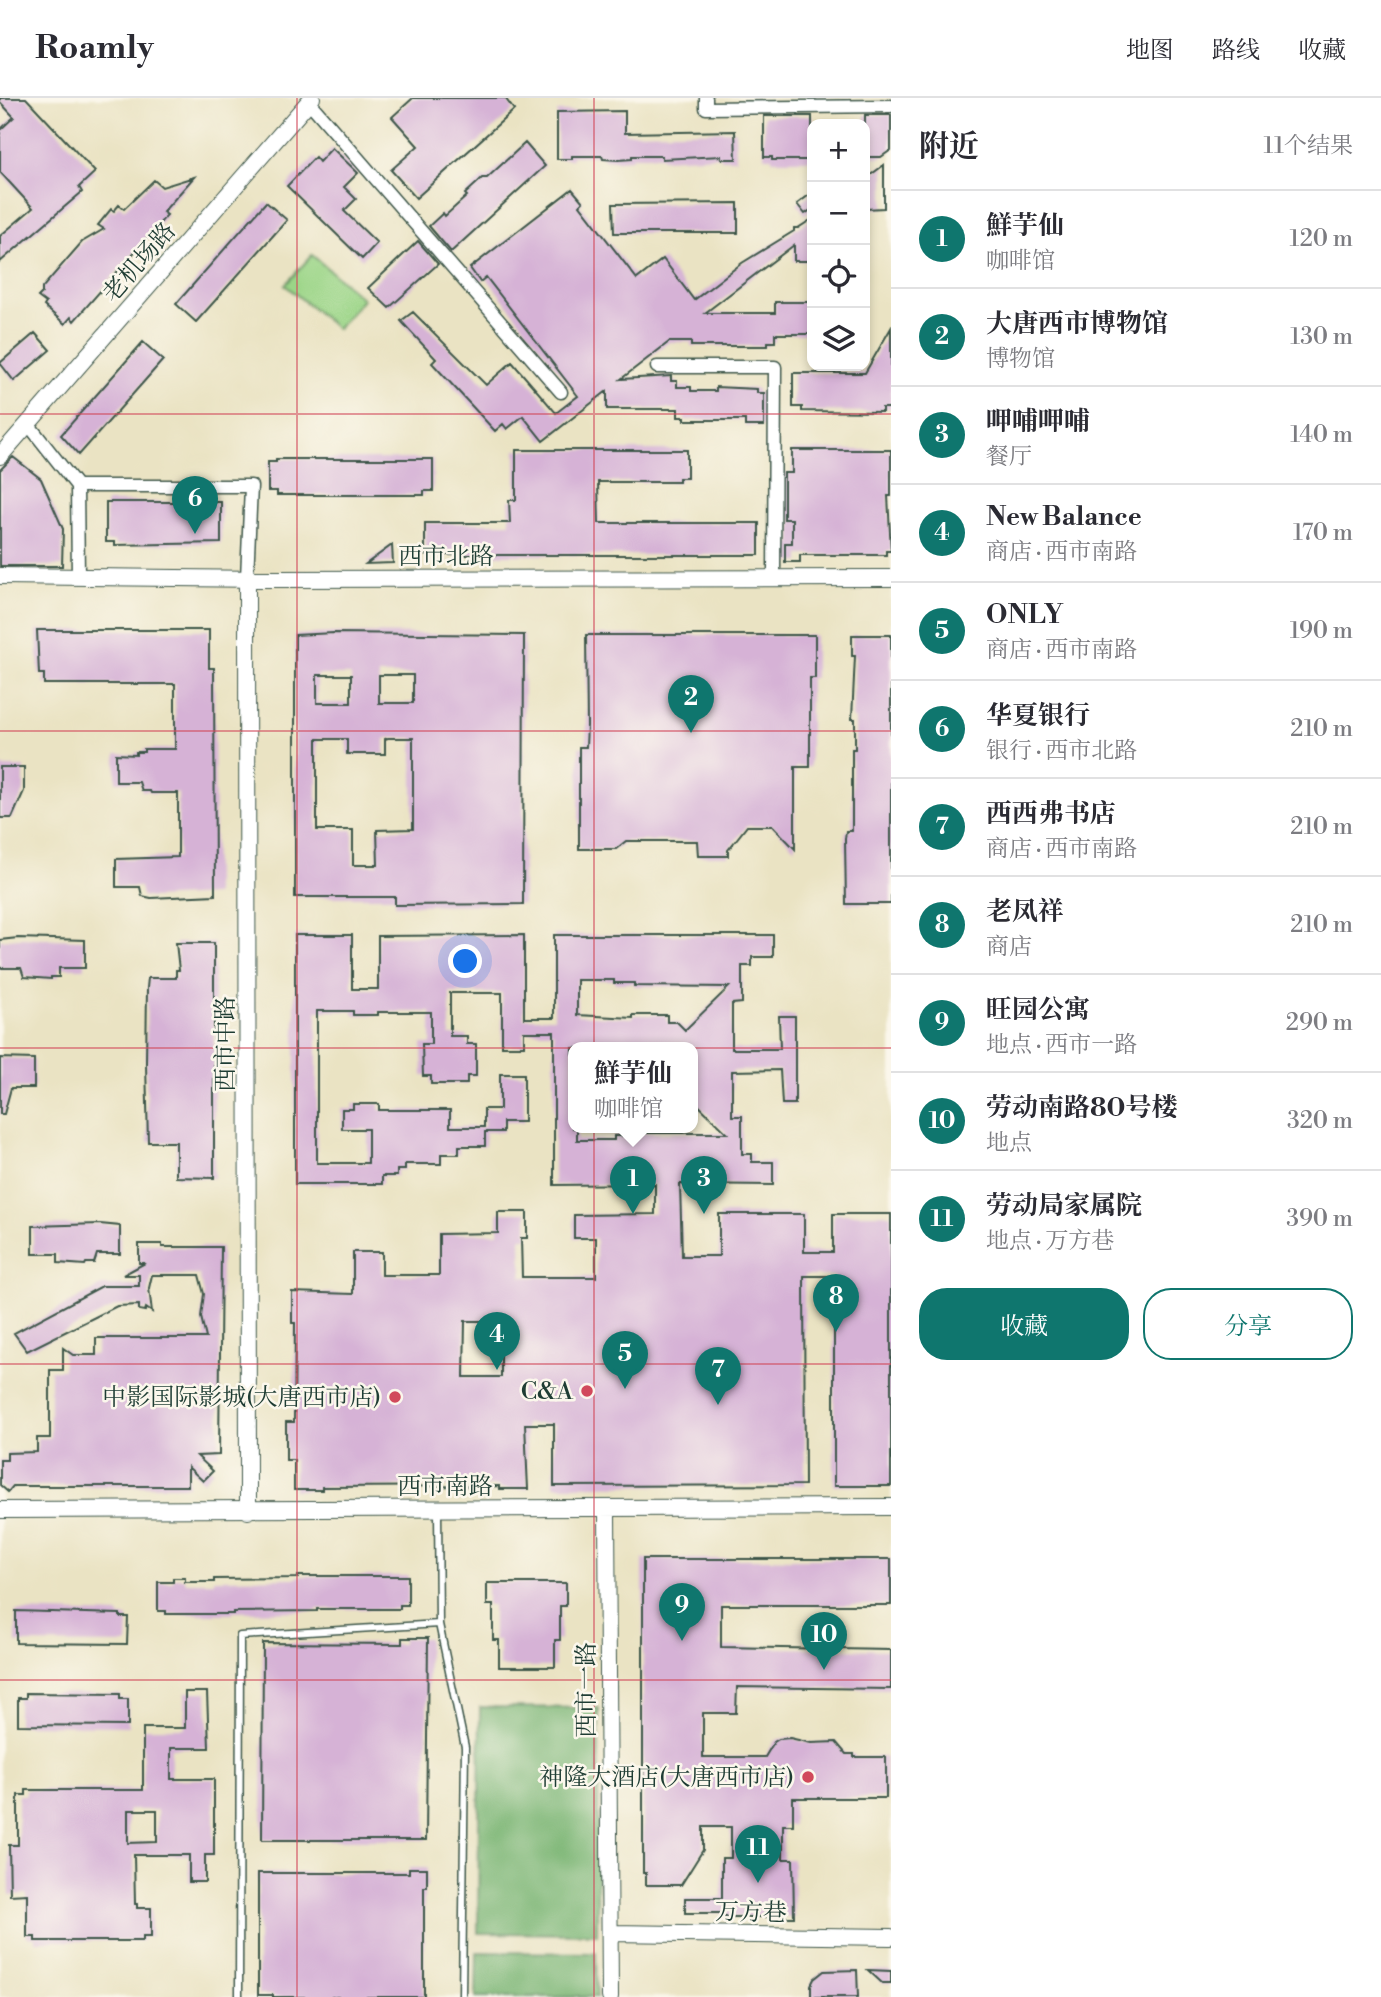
<!DOCTYPE html>
<html lang="zh">
<meta charset="utf-8">
<style>
:root{--surface:#fff;--page:#f7f7f7;--text:#2b2b33;--muted:#7c7c81;--line:#e1e1e2;--accent:#0f766e}
body{margin:0;font-family:"Libre Bodoni","Noto Serif SC",serif;background:var(--page);color:var(--text)}
.controls{position:absolute;right:21px;top:21px;display:grid;overflow:hidden;border-radius:14px;box-shadow:0 4px 10px #0003}
.controls button{width:63px;height:63px;display:grid;place-items:center;padding:0;border:0;border-bottom:2px solid var(--line);background:var(--surface);color:var(--text);font:35px sans-serif}
.you{position:absolute;left:466px;top:864px;width:24px;height:24px;margin:-18px;border:5px solid #fff;border-radius:50%;background:#1a73e8;box-shadow:0 0 0 10px #1a73e833}
.badge{display:grid;place-items:center;width:46px;height:46px;border-radius:50%;background:var(--accent);color:#fff;font-size:23px;font-weight:700}
.pin{position:absolute;translate:-50% -58px;filter:drop-shadow(0 2px 4px #0008)}
.pin::after{content:'';position:absolute;top:37px;width:24px;height:21px;background:inherit;clip-path:polygon(0 0,100% 0,50% 100%)}
.popup{position:absolute;left:568px;top:944px;width:130px;height:91px;box-sizing:border-box;display:grid;place-content:center;border-radius:14px;background:var(--surface);filter:drop-shadow(0 2px 5px #0005);font-size:23px;white-space:nowrap;color:var(--muted)}
.popup b{font-size:26px;color:var(--text)}
.popup::after{content:'';position:absolute;left:50%;top:100%;margin-left:-14px;border:14px solid transparent;border-top-color:var(--surface)}
.list{margin:0;padding:0;list-style:none}
h2{display:flex;justify-content:space-between;align-items:center;height:91px;margin:0;padding:0 28px;font-size:30px}
h2 small{font-size:23px;font-weight:400;color:var(--muted)}
.list li{display:grid;grid-template-columns:46px 1fr auto;gap:21px;align-items:center;box-sizing:border-box;height:98px;padding:0 28px;border-top:2px solid var(--line)}
.list b{display:block;font-size:26px;white-space:nowrap}
.list p{margin:0;font-size:23px;white-space:nowrap;color:var(--muted)}
.list em{font-size:23px;font-style:normal;color:var(--muted)}
.actions{display:flex;gap:14px;padding:21px 28px}
.actions a{flex:1;padding:16px 0;border:2px solid var(--accent);border-radius:28px;text-align:center;font-size:24px;color:var(--accent)}
.actions .main{background:var(--accent);color:#fff}
.icon{flex:none;width:38px;height:38px;fill:none;stroke:currentColor;stroke-width:2;stroke-linecap:round;stroke-linejoin:round}
.map{position:relative;flex:none;width:891px;height:1899px;overflow:hidden}
header{display:flex;align-items:center;gap:42px;box-sizing:border-box;height:98px;padding:0 35px;background:var(--surface);border-bottom:2px solid var(--line)}
header strong{font-size:33px}
nav{display:flex;gap:38px;margin-inline-start:auto;font-size:24px}
main{display:flex}
aside{flex:1;background:var(--surface)}
.map>svg:first-child{display:block}
</style>
<header>
<strong>Roamly</strong>
<nav><a>地图</a><a>路线</a><a>收藏</a></nav>
</header>
<main>
<div class="map">
<svg width="891" height="1899" viewBox="0 0 891 1899">
<rect width="100%" height="100%" fill="#fbf7ec"/>
<filter id="ink" filterUnits="userSpaceOnUse"><feTurbulence type="fractalNoise" baseFrequency=".0143" numOctaves="2"/><feDisplacementMap in="SourceGraphic" scale="14" xChannelSelector="R" yChannelSelector="G"/><feConvolveMatrix kernelMatrix="1 2 1 2 8 2 1 2 1" color-interpolation-filters="sRGB"/></filter>
<filter id="wash" filterUnits="userSpaceOnUse"><feTurbulence type="fractalNoise" baseFrequency=".00686" numOctaves="4" result="noise"/><feDisplacementMap in="SourceGraphic" scale="28" xChannelSelector="R" yChannelSelector="G"/><feGaussianBlur stdDeviation="1.57" result="paint"/><feColorMatrix in="noise" values="0 0 0 0 0 0 0 0 0 0 0 0 0 0 0 0 0 1.4 0 .05"/><feComposite in="paint" operator="in"/></filter>
<g filter="url(#wash)">
<rect width="100%" height="100%" fill="#eae3c3"/>
<!-- green -->
<path fill="#9bd587" stroke="#5d895e" stroke-width="2" d="M312,157L363,201L337,231L285,187Z"/>
<!-- forest -->
<path fill="#7cb674" stroke="#4e7a54" stroke-width="2" d="M480,1609L599,1610L597,1836L478,1835Z
M477,1854L596,1855L597,1899H476Z"/>
<g id="blocks">
<!-- building -->
<path fill="#d6b2d6" fill-rule="evenodd" d="M0,0H26L95,74L79,89L82,94L0,164V138L33,110L0,74V32L14,19L0,4Z
M413,0H505L514,12L416,100L391,72L418,48L392,19Z
M625,13V35L735,33L736,61H721V58L662,61V58H632V61L618,62L603,61L602,58H572V61H557V14Z
M865,17H891V52L881,59H865Z
M764,18H812V62H772V59H764Z
M525,45L545,68L451,154L429,128L443,115L445,118L467,98L465,96L477,85L482,80H487Z
M332,50L358,75L344,89L356,101L344,113L377,145L362,161L287,88L315,59L319,64Z
M884,67V110L865,111V81Z
M194,79L163,114L167,117L74,223L71,219L65,226L44,208L46,205L38,199L42,195V190L82,144L104,131L98,127L111,111L114,113L119,107L124,111L154,82L162,89Z
M572,91L583,104L580,107L637,181L663,161L694,202L742,165L794,133V130H798L812,121V163H794V147L705,215H775V204H812V236H775V244H768V248H691V244H669L621,281L671,278V283H677V289H691V293H716V289L757,291V295H764V328H745V322H685V319H678V311H607V293L543,343L523,318L507,331L503,326L495,333L432,265L436,261L401,223L413,214L486,287L512,264L556,315L578,298L486,179L480,184L470,170Z
M812,95V111L805,116L797,106Z
M266,104L287,122L196,224L176,206Z
M738,105V135H614L613,106Z
M418,143L438,166L389,210L368,190Z
M891,230V310H882V314L802,313V309H793V275H865Z
M35,235L50,252L14,283L0,265Z
M143,244L163,262L79,357L61,337Z
M516,352H687V380H679V384H598L599,425H759V457H425V425H510L509,402H516Z
M792,352H891V398H888L891,453H886V457H800V464H785V445H792V421H784V375H792Z
M13,359L41,381L63,431L62,468H0V372Z
M276,361H433V393H424V397H277V393H268V364H276Z
M106,404H221V445L115,447V444H106Z
M392,447L393,465L366,466Z
M37,532H209V570H214L215,797L151,800L142,798L140,789H116V761L178,759V695H151L150,693H142L139,684H116V656L136,657V654H144V651H175V586H44V576H39Z
M334,535L524,537L523,806L395,807V799H295V537ZM317,577H351V605H317ZM379,577H413V605H379ZM388,640H413V731L377,732L378,767H353V732H317V641H347V656H385V641Z
M586,537H815V580H810V669H795V751L773,728H747L728,752V758H698L697,743H626L616,751H579V649H586L587,627Z
M852,537H891V806H846L845,741L846,733H852V651H855V621H852L855,558H852Z
M0,669H24V693L12,720H0Z
M295,837H352V891H378V838L524,837V920H554V837H773V859H752V868H742V905L732,906V951H780L779,918H795V1006H782L780,972L732,973V1018H742V1056H752V1064H773V1087L680,1086L682,1158H719V1116H804V1154H833V1116H891V1388H834V1178H804L805,1387L554,1388V1326H525L528,1391H499V1388L322,1389V1392H294V1362H286V1324H294L295,1225H292V1194L353,1196V1154H382V1177H439V1136L498,1135V1114H527V1140H521L522,1179H596V1140H574V1117L655,1116V1086L554,1087V934H524V948H502V895H450V938H467V946H476V978H467V986H431V978H423L422,946H431V914H378V917H353V913H317V1065H368V1031H342V1011H353V1006H379V1012H450V1029H484V1011H500V976H524V1024H503V1034H485V1048H459V1056H441V1066H405V1072H397V1078H382V1086H295ZM577,882H614V885H634V888L729,889L685,932L677,924H667V917H633V920L577,917ZM573,950H692V1001L727,1035H634V1038H614V1042H577V1030H573ZM465,1223H501V1279H464Z
M18,840L85,842V870H59V879H51V881L24,879L21,870H0V842Z
M176,845H214V1080L176,1079V1044H148L146,966L147,890L148,880H176V872H179Z
M0,960L34,961V990H11L4,1016H0Z
M100,1126L120,1128V1156H97L94,1165H86L85,1167L58,1165V1156H33V1128Z
M139,1146H162V1149H221L219,1357L197,1358L213,1373L203,1383L188,1369V1388H13L8,1394L0,1387V1362H7V1355L37,1354V1340H50V1272H63V1250L73,1257H96V1240H206L201,1219L204,1196L199,1177H152L149,1190L152,1214L146,1210L145,1213L139,1212V1207L117,1208L27,1253L14,1235L102,1188H139V1177H123L145,1165H139Z
M643,1461H891V1507H721V1549L891,1552V1591L737,1589L736,1615H703V1659H765L774,1644L779,1641L790,1640L811,1645L836,1644L846,1656H854V1659H886V1700H793V1727H783V1761H793L794,1819H722V1815H685V1800H722V1760H731V1729H703V1752L681,1787H646V1775H643Z
M298,1478H408V1507H400V1511H317V1513L233,1514V1516H166V1513H158V1484H173V1480H185V1484H214V1481L298,1480Z
M487,1485H566V1508H560V1542H555V1569H499V1542H493V1507H487Z
M16,1513L120,1516V1519H128L127,1546L16,1545Z
M402,1540H428L426,1742H262L263,1545L402,1546Z
M185,1594H207L209,1650H171V1681H214V1757H205V1784H189V1757H134L135,1806H137V1810H151V1839H143V1843H35V1839H27V1796L10,1797L9,1747H18V1697H26V1692H143V1630H185ZM128,1712H157V1744L128,1745Z
M26,1595L120,1596V1601H128V1628L18,1627V1600H26Z
M409,1770H427V1789H424V1899H273V1897H258V1775H409Z
M857,1872L858,1899H811V1887L814,1881L824,1873Z
M868,1872L891,1873V1885H882Z"/>
</g>
</g>
<g filter="url(#ink)">
<use href="#blocks" fill-opacity="0" stroke="#3d5649" stroke-width="2"/>
<g fill="none" stroke-linecap="round" stroke-linejoin="round">
<!-- service casing -->
<g stroke="#3d5649" stroke-width="9">
<path id="service" d="M438,1413L439,1526L465,1649L462,1899
M239,1899L240,1538L439,1526"/>
</g>
<!-- minor casing -->
<g stroke="#3d5649" stroke-width="15">
<path id="minor" d="M706,0V10L891,8
M309,4L561,294
M657,269H775L774,480
M28,326L77,388L78,479
M77,388H251L247,480"/>
</g>
<!-- tertiary casing -->
<g stroke="#3d5649" stroke-width="18">
<path id="tertiary" d="M0,358L312,0
M0,478L275,481L891,480
M247,480L248,1413
M607,1411L610,1899
M0,1412L891,1409
M610,1835L891,1839"/>
</g>
<!-- service -->
<use href="#service" stroke="#fff" stroke-width="6"/>
<!-- minor -->
<use href="#minor" stroke="#fff" stroke-width="12"/>
<!-- tertiary -->
<use href="#tertiary" stroke="#fff" stroke-width="16"/>
</g>
</g>
<!-- grid -->
<path fill="none" stroke="#d1495b" stroke-width="2" stroke-opacity="0.55" d="M297,0V1899M594,0V1899M0,316H891M0,633H891M0,950H891M0,1266H891M0,1582H891"/>
<!-- markers -->
<g fill="#d1495b" stroke="#fbf7ec" stroke-width="2.5">
<circle cx="587" cy="1293" r="7"/>
<circle cx="395" cy="1299" r="7"/>
<circle cx="808" cy="1679" r="7"/>
</g>
<g text-anchor="middle" stroke-width="5" stroke-linejoin="round" paint-order="stroke">
<!-- street labels -->
<g font-size="24" fill="#1f3d34" stroke="#fbf7ec">
<text transform="translate(139 164) rotate(-49)" y="8">老机场路</text>
<text x="446" y="466">西市北路</text>
<text transform="translate(225 946) rotate(-90)" y="8">西市中路</text>
<text x="445" y="1396">西市南路</text>
<text transform="translate(586 1592) rotate(-90)" y="8">西市一路</text>
<text transform="translate(751 1814) rotate(1)" y="8">万方巷</text>
</g>
<!-- poi labels -->
<g font-size="24" fill="#1f3d34" stroke="#fbf7ec" text-anchor="end">
<text x="573" y="1301">C&amp;A</text>
<text x="381" y="1307">中影国际影城(大唐西市店)</text>
<text x="794" y="1687">神隆大酒店(大唐西市店)</text>
</g>
</g>
</svg>
<div class="controls">
<button>+</button>
<button>−</button>
<button><svg class="icon" aria-label="locate" viewBox="0 0 24 24"><circle cx="12" cy="12" r="6"/><path d="M12 2v4M12 18v4M2 12h4M18 12h4"/></svg></button>
<button><svg class="icon" aria-label="layers" viewBox="0 0 24 24"><path d="M12 4l9 5-9 5-9-5zM3 14l9 5 9-5"/></svg></button>
</div>
<div class="you"></div>
<div class="pin badge" style="left:633px;top:1116px">1</div>
<div class="popup"><b>鮮芋仙</b>咖啡馆</div>
<div class="pin badge" style="left:691px;top:635px">2</div>
<div class="pin badge" style="left:704px;top:1116px">3</div>
<div class="pin badge" style="left:497px;top:1272px">4</div>
<div class="pin badge" style="left:625px;top:1291px">5</div>
<div class="pin badge" style="left:195px;top:436px">6</div>
<div class="pin badge" style="left:718px;top:1307px">7</div>
<div class="pin badge" style="left:836px;top:1234px">8</div>
<div class="pin badge" style="left:682px;top:1543px">9</div>
<div class="pin badge" style="left:824px;top:1572px">10</div>
<div class="pin badge" style="left:758px;top:1785px">11</div>
</div>
<aside>
<h2>附近<small>11个结果</small></h2>
<ul class="list">
<li><span class="badge">1</span><div><b>鮮芋仙</b><p>咖啡馆</p></div><em>120 m</em></li>
<li><span class="badge">2</span><div><b>大唐西市博物馆</b><p>博物馆</p></div><em>130 m</em></li>
<li><span class="badge">3</span><div><b>呷哺呷哺</b><p>餐厅</p></div><em>140 m</em></li>
<li><span class="badge">4</span><div><b>New Balance</b><p>商店 · 西市南路</p></div><em>170 m</em></li>
<li><span class="badge">5</span><div><b>ONLY</b><p>商店 · 西市南路</p></div><em>190 m</em></li>
<li><span class="badge">6</span><div><b>华夏银行</b><p>银行 · 西市北路</p></div><em>210 m</em></li>
<li><span class="badge">7</span><div><b>西西弗书店</b><p>商店 · 西市南路</p></div><em>210 m</em></li>
<li><span class="badge">8</span><div><b>老凤祥</b><p>商店</p></div><em>210 m</em></li>
<li><span class="badge">9</span><div><b>旺园公寓</b><p>地点 · 西市一路</p></div><em>290 m</em></li>
<li><span class="badge">10</span><div><b>劳动南路80号楼</b><p>地点</p></div><em>320 m</em></li>
<li><span class="badge">11</span><div><b>劳动局家属院</b><p>地点 · 万方巷</p></div><em>390 m</em></li>
</ul>
<div class="actions"><a class="main">收藏</a><a>分享</a></div>
</aside>
</main>
